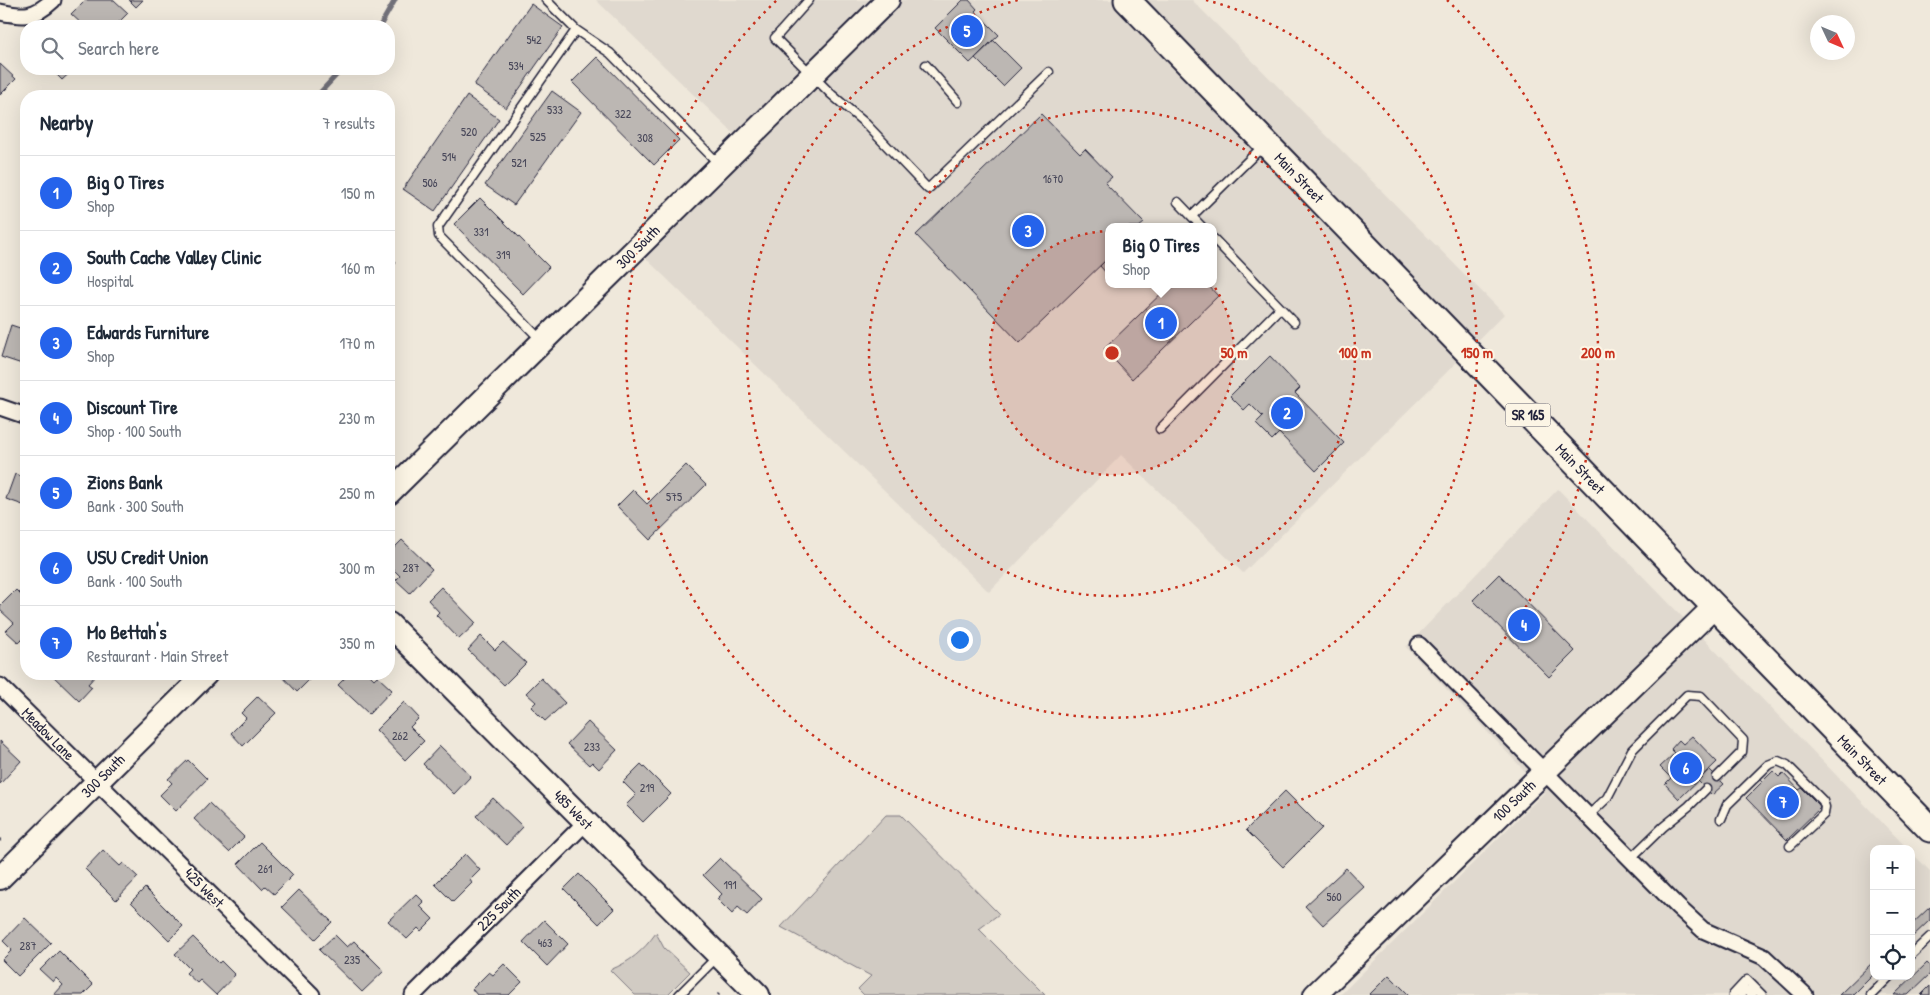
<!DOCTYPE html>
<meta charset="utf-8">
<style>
:root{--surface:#fff;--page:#f6f6f7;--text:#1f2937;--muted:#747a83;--line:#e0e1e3;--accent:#2563eb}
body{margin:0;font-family:"Patrick Hand",sans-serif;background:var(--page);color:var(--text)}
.controls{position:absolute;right:15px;bottom:15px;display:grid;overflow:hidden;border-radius:10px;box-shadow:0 5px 20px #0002}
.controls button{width:45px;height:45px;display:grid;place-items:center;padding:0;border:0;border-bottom:1px solid var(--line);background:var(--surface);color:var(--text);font:25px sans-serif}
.compass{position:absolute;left:1810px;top:15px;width:45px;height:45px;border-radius:50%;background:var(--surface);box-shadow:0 5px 20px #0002;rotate:134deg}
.you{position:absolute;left:959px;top:639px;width:18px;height:18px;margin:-12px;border:4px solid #fff;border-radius:50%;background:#1a73e8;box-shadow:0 0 0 8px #1a73e833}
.badge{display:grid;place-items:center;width:32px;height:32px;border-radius:50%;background:var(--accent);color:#fff;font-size:16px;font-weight:700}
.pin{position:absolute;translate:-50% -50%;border:2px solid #fff;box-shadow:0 1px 5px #0006}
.popup{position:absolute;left:1105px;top:223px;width:112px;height:65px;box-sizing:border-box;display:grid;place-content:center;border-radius:10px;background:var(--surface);filter:drop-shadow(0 1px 4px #0005);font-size:16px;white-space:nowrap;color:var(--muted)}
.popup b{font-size:19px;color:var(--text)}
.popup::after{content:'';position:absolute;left:50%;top:100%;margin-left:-10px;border:10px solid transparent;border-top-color:var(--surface)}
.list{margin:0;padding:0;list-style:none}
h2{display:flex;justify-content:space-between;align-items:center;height:65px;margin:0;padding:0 20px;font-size:21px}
h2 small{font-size:16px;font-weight:400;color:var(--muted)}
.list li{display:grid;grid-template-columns:32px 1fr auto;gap:15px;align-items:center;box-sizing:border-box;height:75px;padding:0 20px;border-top:1px solid var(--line)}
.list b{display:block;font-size:19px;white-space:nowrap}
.list p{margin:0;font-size:16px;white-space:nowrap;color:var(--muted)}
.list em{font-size:16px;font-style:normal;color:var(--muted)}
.icon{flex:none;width:28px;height:28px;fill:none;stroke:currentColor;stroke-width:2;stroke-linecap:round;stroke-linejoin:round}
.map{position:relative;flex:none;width:1930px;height:995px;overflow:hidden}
.search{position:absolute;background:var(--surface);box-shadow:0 5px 20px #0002;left:20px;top:20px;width:375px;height:55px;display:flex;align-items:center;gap:12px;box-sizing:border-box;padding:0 18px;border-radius:20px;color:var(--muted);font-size:19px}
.panel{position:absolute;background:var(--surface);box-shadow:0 5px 20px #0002;left:20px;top:90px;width:375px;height:590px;border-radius:20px}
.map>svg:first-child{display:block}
</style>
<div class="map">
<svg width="1930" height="995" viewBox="0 0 1930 995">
<rect width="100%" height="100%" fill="#efe8db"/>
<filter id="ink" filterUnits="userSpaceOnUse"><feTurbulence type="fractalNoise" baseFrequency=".02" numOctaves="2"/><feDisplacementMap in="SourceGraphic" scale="10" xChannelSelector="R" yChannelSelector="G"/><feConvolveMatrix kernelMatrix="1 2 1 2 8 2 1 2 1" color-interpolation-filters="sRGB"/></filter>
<g filter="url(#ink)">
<!-- built -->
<path fill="#e0d9cf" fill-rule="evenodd" d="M596,0H1192L1504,314L1442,377L1243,573L1121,455L989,592L628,241L734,134ZM1108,227H1214V284H1108Z
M1558,489L1908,849H1874V976H1911V852L1930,871V995H1340L1545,792L1406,647Z"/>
<!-- green -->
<path fill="#d1cbc3" stroke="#7a767f" d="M886,815H901L999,914L979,929L1045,995H864L858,989L871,976L781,927Z
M656,933L664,948L690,972L667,995H635L610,970C630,962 643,951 656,933Z"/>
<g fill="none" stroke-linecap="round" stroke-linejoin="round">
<!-- stream -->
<path stroke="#716f79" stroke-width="5" d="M380,26L395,0
M317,96L342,69"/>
</g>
<!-- building -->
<path fill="#bcb7b3" stroke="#22223b" d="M85,0H114L128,13L115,26H84L71,14Z
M129,0H143L136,7Z
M963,0H969L977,9L975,11L999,35L970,63L935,28Z
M531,4L563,27L506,108L474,85Z
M993,40L1021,68L1003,86L975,58Z
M597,57L679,140L654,165L572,82Z
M0,64L16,79L0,95Z
M51,69H74L62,80Z
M552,91L581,112L514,205L485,185Z
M467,96L499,119L435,211L403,189Z
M1041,114L1080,154L1085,149L1112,177L1105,183L1144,223L1139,227H1108V258L1020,343L916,235Z
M480,198L549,267L523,294L454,224Z
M389,255L396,263L389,270Z
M1108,258V275L1100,266Z
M1171,284H1207L1218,296L1132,379L1104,349Z
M11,325L26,330V357H24L22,364L1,357Z
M1270,356L1300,388L1295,393L1344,443L1316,471L1279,433L1272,440L1256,424L1263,417L1250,404L1244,410L1230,396Z
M686,465L706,485L650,540L617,506L633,490L647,504Z
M15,474L26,478V506L6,499Z
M402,540L432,569L410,593L396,580L400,576L390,566L393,564L389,560V553Z
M1499,574L1575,651L1549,677L1473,600Z
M441,587L476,623L459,639L436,615L439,612L428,600Z
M16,590L26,600V636L19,643L6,631L14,623L0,610V606Z
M481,636L495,650L503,642L526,663L504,685L468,650Z
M51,674H95L96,675L88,684L92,687L79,701Z
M280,674H315L297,692Z
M349,674H369L374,679L377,676L392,690L369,714L338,685Z
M541,678L565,703L545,721L531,707L536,702L526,693Z
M258,696L276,713L243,746L231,733L246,718L241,713Z
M404,702L419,718L410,727L424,741L405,760L376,730Z
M588,722L617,750L599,769L592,762L589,765L567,744Z
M1692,736L1717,762L1679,799L1665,784L1671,778L1660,767L1675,753L1671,749L1679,740L1683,744Z
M0,741L21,761L0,784Z
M440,746L471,776L454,794L423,764Z
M188,760L207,779L176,811L160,795L172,783L168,779Z
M641,764L671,794L643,822L626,805L636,795L623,782Z
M1709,769L1724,784L1712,795L1698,781Z
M1773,771L1779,777L1783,773L1799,790L1802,788L1821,807L1787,840L1746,798Z
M1285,791L1322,828L1283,867L1246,830Z
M493,798L523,827L506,845L476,816Z
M209,803L244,837L229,852L194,819Z
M260,842L293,875L274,894L265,886L262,889L238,864Z
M103,850L120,866L123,863L138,877L116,900L85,869Z
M465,854L480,870L470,880L472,883L453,902L435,884Z
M720,858L762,899L747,915L738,907L732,914L717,899L722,894L703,875Z
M1346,868L1364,887L1323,925L1305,906Z
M579,874L614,909L599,924L564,889Z
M145,888L183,926L169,940L131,902Z
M299,890L332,922L315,939L282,907Z
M416,894L424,902L420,906L433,919L421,931L418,928L407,939L388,921Z
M1930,907V920L1911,938V925Z
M25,918L51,943L18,976L2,960L12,950L3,941Z
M544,920L568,944L547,966L523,942Z
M335,935L347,947L354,941L384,971L362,992L319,950Z
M193,937L219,963L221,961L235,975L216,995L200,980L197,983L186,973L190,969L175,954Z
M59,951L93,985L83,995H54L63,985L56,978L53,982L40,970Z
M1874,961V974L1853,995H1839Z
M1927,963L1930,966V974L1908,995H1894Z
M504,964L522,982L509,995H477L472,989L489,972L493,975Z
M1389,975L1409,995H1369Z
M1930,986V995H1921Z"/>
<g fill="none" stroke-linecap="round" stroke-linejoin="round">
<!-- lane casing -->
<g stroke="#22223b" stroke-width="11">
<path id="lane" d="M546,0L576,30L610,53L719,164
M809,0L775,38L831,94L866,124L928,189L1049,72
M926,65L958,102
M1178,202L1202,227
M1192,216L1264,145
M1214,239L1294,322
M541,340L439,236L438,227L576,30
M1160,429L1280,308
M1588,816L1607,798L1632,750L1687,695L1701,696L1743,740L1742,752L1717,777
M1721,819L1727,805L1768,765L1778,761L1787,765L1823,801L1825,807L1824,814L1790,846
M1630,859L1663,827L1689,806L1706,789
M1911,955L1930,937
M679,995L717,957
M1733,995L1747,980L1762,995
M1741,995L1746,990L1752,995
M1871,995L1890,976"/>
</g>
<!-- street casing -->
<g stroke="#22223b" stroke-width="19">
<path id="street" d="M0,12C24,17 34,18 53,0
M0,407L26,416
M1419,645L1678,907L1703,930L1764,957L1805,995
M0,686L312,995
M413,995L586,822"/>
</g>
<!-- secondary casing -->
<g stroke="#22223b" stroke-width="26">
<path id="secondary" d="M389,493L888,0
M389,624L758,995
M0,878L206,674
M1315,995L1714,607"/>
</g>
<!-- primary casing -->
<g stroke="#22223b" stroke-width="29">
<path id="primary" d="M1127,0L1930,829"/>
</g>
<!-- path -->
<path stroke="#22223b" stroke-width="3" stroke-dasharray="4 4" stroke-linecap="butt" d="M0,840H1
M718,995L719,994"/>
<!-- lane -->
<use href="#lane" stroke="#fcf5e5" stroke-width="8"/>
<!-- street -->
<use href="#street" stroke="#fcf5e5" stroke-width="15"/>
<!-- secondary -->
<use href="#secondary" stroke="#fcf5e5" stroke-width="22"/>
<!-- primary -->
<use href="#primary" stroke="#fcf5e5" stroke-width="25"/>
</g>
</g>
<!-- distance rings -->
<circle cx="1112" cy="353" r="122" fill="#c8321e" fill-opacity=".12"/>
<g fill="none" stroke="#c8321e" stroke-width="2.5" stroke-dasharray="2.5 5">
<circle cx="1112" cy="353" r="122"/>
<circle cx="1112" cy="353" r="243"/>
<path d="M1206 0A365 365 0 1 1 1018 0"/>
<path d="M1447 0A486 486 0 1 1 777 0"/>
</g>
<g text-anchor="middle" stroke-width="4" stroke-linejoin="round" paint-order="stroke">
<!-- number labels -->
<g font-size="12" fill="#484759">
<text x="534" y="44">542</text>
<text x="516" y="70">534</text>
<text x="555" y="114">533</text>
<text x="623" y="118">322</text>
<text x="469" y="136">520</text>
<text x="538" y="141">525</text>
<text x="645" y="142">308</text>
<text x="449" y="161">514</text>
<text x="519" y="167">521</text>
<text x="1053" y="183">1670</text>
<text x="430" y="187">506</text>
<text x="481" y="236">331</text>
<text x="503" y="259">319</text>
<text x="674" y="501">575</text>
<text x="411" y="572">287</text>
<text x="400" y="740">262</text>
<text x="592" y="751">233</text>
<text x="647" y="792">219</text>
<text x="265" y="873">261</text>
<text x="730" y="889">191</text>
<text x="1334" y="901">560</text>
<text x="545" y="947">463</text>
<text x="28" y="950">287</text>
<text x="352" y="964">235</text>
</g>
<!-- shield labels -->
<rect fill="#fcf5e5" stroke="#63616e" stroke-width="1" x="1505.5" y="403.5" width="45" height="23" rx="4"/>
<g font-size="14" font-weight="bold" fill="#22223b">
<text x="1528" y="420">SR 165</text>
</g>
<!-- street labels -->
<g font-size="15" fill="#22223b" stroke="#fcf5e5">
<text transform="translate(1299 178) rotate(46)" y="5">Main Street</text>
<text transform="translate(638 247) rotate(-45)" y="5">300 South</text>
<text transform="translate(1580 469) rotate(46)" y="5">Main Street</text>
<text transform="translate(48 734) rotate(45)" y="5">Meadow Lane</text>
<text transform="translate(1862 760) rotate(46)" y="5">Main Street</text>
<text transform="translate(103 776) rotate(-45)" y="5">300 South</text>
<text transform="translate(1514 801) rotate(-44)" y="5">100 South</text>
<text transform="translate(573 810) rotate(45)" y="5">485 West</text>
<text transform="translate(204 888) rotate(45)" y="5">425 West</text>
<text transform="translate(499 909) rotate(-45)" y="5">225 South</text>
</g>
</g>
<circle cx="1112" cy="353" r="8" fill="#c8321e" stroke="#fcf5e5" stroke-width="2.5"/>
<g font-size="15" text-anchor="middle" font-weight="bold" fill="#c8321e" stroke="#fcf5e5" stroke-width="4" stroke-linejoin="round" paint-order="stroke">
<text x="1234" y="358">50 m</text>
<text x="1355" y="358">100 m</text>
<text x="1477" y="358">150 m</text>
<text x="1598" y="358">200 m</text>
</g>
</svg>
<div class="controls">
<button>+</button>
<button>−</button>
<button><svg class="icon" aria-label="locate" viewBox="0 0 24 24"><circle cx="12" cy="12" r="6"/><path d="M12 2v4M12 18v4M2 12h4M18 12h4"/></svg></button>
</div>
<svg class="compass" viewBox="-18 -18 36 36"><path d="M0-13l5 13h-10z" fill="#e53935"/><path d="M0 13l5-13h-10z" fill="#747a83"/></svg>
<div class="you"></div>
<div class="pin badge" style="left:1161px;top:323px">1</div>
<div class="popup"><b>Big O Tires</b>Shop</div>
<div class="pin badge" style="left:1287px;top:413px">2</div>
<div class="pin badge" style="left:1028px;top:231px">3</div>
<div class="pin badge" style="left:1524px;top:625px">4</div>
<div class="pin badge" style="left:967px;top:31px">5</div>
<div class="pin badge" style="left:1686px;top:768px">6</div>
<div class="pin badge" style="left:1783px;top:802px">7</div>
<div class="search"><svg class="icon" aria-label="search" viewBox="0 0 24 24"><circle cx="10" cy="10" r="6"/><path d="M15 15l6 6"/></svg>Search here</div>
<section class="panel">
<h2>Nearby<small>7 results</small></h2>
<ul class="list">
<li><span class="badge">1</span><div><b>Big O Tires</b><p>Shop</p></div><em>150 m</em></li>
<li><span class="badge">2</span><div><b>South Cache Valley Clinic</b><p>Hospital</p></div><em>160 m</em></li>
<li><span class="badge">3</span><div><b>Edwards Furniture</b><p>Shop</p></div><em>170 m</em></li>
<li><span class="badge">4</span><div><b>Discount Tire</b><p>Shop · 100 South</p></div><em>230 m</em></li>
<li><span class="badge">5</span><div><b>Zions Bank</b><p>Bank · 300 South</p></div><em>250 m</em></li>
<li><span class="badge">6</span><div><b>USU Credit Union</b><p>Bank · 100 South</p></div><em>300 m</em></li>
<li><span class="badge">7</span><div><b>Mo Bettah's</b><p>Restaurant · Main Street</p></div><em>350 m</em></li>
</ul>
</section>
</div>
